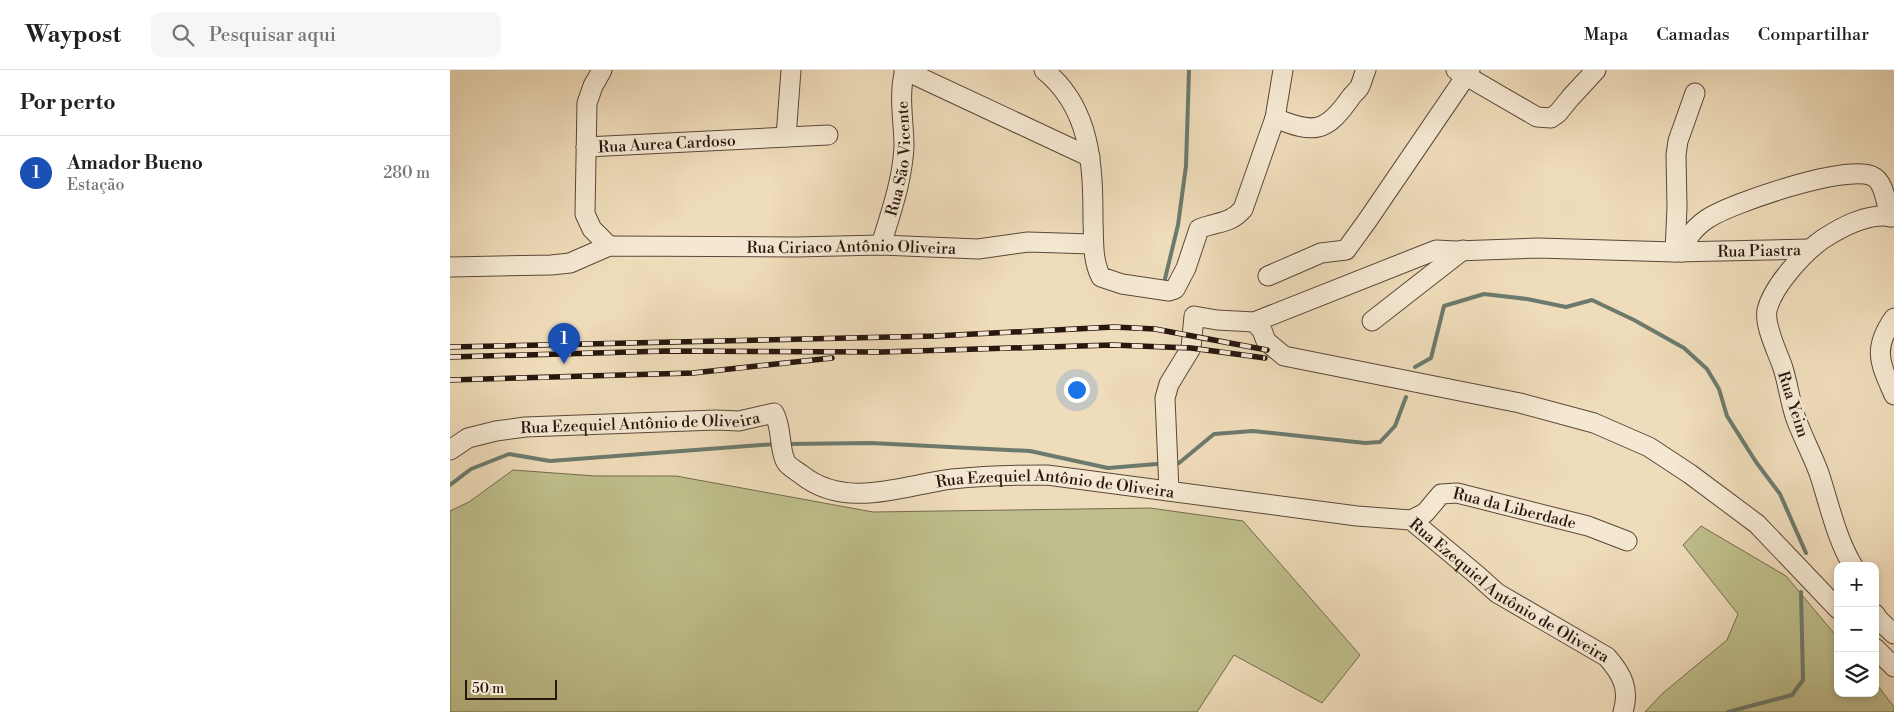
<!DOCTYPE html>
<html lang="pt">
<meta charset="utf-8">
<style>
:root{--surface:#fff;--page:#f6f6f6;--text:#202124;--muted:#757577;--line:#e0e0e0;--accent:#8f2418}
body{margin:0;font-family:"Libre Bodoni",serif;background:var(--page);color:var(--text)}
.controls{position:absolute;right:15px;bottom:15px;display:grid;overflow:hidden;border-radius:10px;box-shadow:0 2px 8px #0003}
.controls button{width:45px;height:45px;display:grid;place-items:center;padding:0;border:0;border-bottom:1px solid var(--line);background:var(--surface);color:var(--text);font:25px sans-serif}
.scale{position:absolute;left:15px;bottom:12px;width:92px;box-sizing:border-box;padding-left:5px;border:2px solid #28160f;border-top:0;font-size:14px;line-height:18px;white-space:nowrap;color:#28160f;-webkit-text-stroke:4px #f5e8d2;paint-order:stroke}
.you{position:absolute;left:626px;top:319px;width:18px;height:18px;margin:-12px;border:4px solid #fff;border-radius:50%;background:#1a73e8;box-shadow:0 0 0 8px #1a73e833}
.badge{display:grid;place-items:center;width:32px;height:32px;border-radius:50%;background:var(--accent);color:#fff;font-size:16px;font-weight:700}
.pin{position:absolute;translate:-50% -41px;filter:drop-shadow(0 1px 2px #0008)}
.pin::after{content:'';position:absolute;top:26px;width:18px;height:15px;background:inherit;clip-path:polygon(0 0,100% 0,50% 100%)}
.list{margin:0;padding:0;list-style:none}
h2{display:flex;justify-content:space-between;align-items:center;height:65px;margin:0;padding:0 20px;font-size:21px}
h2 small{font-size:16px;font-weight:400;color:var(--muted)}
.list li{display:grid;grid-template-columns:32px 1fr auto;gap:15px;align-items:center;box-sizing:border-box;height:75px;padding:0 20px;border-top:1px solid var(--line)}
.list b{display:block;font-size:19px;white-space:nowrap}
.list p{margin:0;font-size:16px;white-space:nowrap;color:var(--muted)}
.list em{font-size:16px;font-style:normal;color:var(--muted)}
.icon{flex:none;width:28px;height:28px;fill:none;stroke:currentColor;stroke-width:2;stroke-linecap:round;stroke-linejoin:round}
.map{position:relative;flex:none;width:1444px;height:642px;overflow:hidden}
header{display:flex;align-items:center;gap:30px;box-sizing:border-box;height:70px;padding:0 25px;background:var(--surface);border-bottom:1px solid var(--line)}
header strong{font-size:24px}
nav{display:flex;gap:28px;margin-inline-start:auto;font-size:18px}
.search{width:350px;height:45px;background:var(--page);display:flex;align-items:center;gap:12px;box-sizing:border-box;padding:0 18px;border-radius:10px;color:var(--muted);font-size:19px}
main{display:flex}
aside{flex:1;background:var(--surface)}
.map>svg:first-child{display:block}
</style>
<header>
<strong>Waypost</strong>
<div class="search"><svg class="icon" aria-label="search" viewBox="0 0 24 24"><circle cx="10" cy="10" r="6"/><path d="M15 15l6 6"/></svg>Pesquisar aqui</div>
<nav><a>Mapa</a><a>Camadas</a><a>Compartilhar</a></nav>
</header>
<main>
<aside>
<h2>Por perto<small></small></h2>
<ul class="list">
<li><span class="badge" style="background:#1a4fb4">1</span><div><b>Amador Bueno</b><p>Estação</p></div><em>280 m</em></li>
</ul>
</aside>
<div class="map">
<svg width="1444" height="642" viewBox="0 0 1444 642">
<rect width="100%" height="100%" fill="#efdcba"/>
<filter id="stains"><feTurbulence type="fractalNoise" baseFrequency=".004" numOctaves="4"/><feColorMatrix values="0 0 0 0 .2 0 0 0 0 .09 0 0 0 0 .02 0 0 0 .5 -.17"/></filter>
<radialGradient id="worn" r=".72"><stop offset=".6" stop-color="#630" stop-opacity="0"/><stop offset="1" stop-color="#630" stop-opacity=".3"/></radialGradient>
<!-- green -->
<path fill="#bebf8c" stroke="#736a4e" d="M63,400L145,406H226L423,442L700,438L793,451L910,585L872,633L784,585L747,642H0V441L19,432Z
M1251,456L1336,506L1388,568V623H1425V612L1444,637V642H1195L1213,623L1277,570L1288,544L1233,475Z"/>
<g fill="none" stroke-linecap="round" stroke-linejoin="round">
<!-- stream -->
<path stroke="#6c7a6d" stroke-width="4" d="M714,213L728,155L736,96L739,0
M965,297L981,288L994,236L1034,224L1077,229L1116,237L1142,230L1184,250L1234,278L1257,299L1269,319L1277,346L1306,392L1330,424L1356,483
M337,374L421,373L580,381L658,398L707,394
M729,393L764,364L803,361L915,373L930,372L945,356L956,327
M0,415L21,399L59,384L100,391L325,374
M1278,642L1342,625L1353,610L1351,522"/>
<!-- minor casing -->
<g stroke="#5a483a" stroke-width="21">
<g id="minor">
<path d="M152,0L143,16L137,33L135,144L142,159L159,176"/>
<path d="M454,0L640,87"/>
<path d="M594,0C641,38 643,95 643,151C644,170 642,190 651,207L672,214L719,221L725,219L736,198L749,159C767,151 779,155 793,139L825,48L833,0"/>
<path d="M1006,0L1087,47L1101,48L1108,43L1121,27L1146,0"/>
<path d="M825,48C864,64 876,63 901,27C903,24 906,22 909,18C912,13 913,6 916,0"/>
<path d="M336,67L341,0"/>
<path id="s1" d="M136,77L378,65"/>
<path id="s2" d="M431,175C441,142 452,112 454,77C454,51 448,26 455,0"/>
<path d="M1225,182L1227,137L1226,85L1228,71L1245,23"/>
<path d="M1232,182C1237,167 1244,158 1257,149C1281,133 1396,94 1422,106C1435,111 1436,135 1440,147"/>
<path id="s3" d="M0,197L101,195L120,193L159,176L346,177L431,175L528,179L578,172L642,174"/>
<path d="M818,206L871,183L896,180L917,151L1020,0"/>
<path d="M1444,248C1422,279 1430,293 1444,325"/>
<path d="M922,251L1013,180"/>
<path id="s4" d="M804,252L986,180L1006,181L1088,178L1225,182L1359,179"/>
<path id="s5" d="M0,380L18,368L46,361L75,357L266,350L289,351L324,343C332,357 329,377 335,390C337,396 347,401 352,405C396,440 454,415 502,409C534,406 565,405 597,405L907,446L961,450L1027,505L1047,523L1157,587C1172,604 1180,619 1173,642"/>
<path d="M719,421L715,328L719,314L741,278L744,246L767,250L804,252L812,260L816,271L834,286L1070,333L1144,353L1199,377L1240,404L1307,454L1388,539"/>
<path id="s6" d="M961,450L975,443L991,424L1007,423L1138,456L1177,471"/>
<path d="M1403,496C1386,468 1379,433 1369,403C1362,384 1352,366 1345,346C1340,331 1338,314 1333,298C1328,283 1314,256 1317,240C1323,216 1353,183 1373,169C1393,156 1419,142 1444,147"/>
<path d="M1425,544L1429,550L1444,564"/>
<path d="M1425,578L1444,597"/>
</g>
</g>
<!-- minor -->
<use href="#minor" stroke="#f5e8d2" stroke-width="19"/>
<!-- rail casing -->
<g stroke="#28160f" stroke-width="5.5">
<path id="rail" d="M0,277L485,266L664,257L705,259L817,280
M0,287L215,281L432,282L662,275L741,278L815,288
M0,310L243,303L382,288"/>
</g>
<!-- rail -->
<use href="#rail" stroke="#f5e8d2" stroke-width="4" stroke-dasharray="11" stroke-linecap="butt"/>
</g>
<g text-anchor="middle" stroke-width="5" stroke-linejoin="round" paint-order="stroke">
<!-- street labels -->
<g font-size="16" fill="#28160f" stroke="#f5e8d2">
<text dy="6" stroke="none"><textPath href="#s1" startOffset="81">Rua Aurea Cardoso</textPath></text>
<text dy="6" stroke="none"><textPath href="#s2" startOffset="89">Rua São Vicente</textPath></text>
<text dy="6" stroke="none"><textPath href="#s3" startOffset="405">Rua Ciriaco Antônio Oliveira</textPath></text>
<text dy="6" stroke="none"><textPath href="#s4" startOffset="519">Rua Piastra</textPath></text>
<text transform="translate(1344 334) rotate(72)" y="6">Rua Yeim</text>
<text dy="6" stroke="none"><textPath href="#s5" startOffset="195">Rua Ezequiel Antônio de Oliveira</textPath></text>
<text dy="6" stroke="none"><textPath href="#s5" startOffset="660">Rua Ezequiel Antônio de Oliveira</textPath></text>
<text dy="6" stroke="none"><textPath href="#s6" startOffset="116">Rua da Liberdade</textPath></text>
<text dy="6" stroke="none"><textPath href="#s5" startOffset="1140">Rua Ezequiel Antônio de Oliveira</textPath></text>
</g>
</g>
<rect width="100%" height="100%" filter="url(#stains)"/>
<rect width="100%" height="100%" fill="url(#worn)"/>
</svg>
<div class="controls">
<button>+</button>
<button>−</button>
<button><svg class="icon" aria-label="layers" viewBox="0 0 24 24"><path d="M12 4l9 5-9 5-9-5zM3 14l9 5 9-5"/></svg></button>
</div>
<div class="scale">50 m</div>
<div class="you"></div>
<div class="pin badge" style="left:114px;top:294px;background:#1a4fb4">1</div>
</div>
</main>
